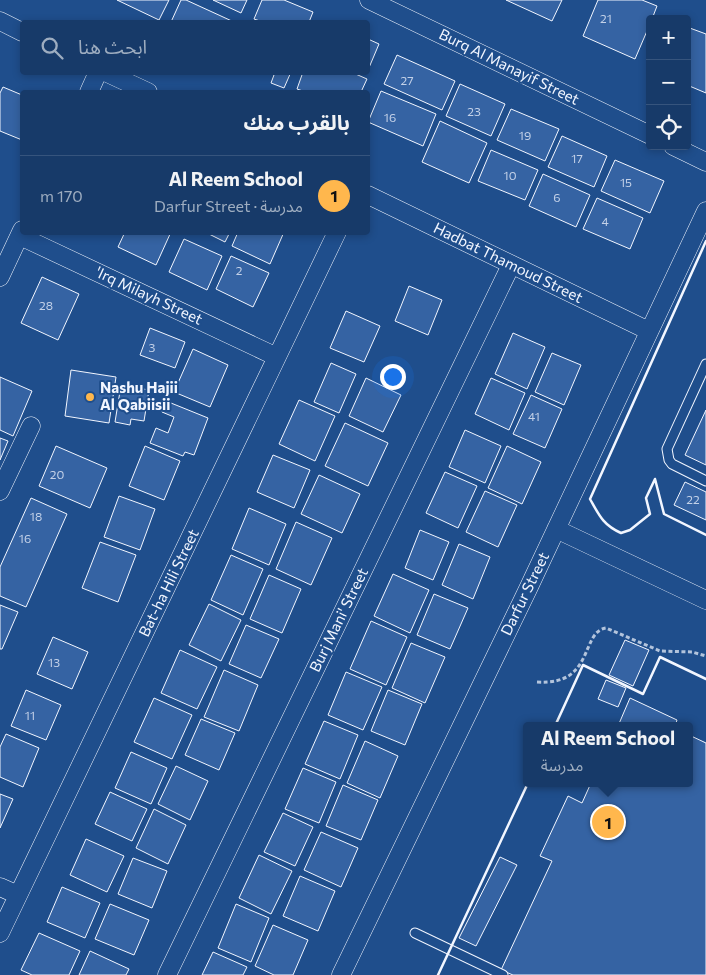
<!DOCTYPE html>
<html lang="ar">
<meta charset="utf-8">
<style>
:root{--surface:#173a69;--page:#20416f;--text:#f1f3f6;--muted:#9eadc0;--line:#36547d;--accent:#ffb74d}
body{margin:0;font-family:Commissioner,"Noto Sans Arabic",sans-serif;background:var(--page);color:var(--text);direction:rtl}
.controls{position:absolute;right:15px;top:15px;display:grid;overflow:hidden;border-radius:5px;box-shadow:0 2px 8px #0003}
.controls button{width:45px;height:45px;display:grid;place-items:center;padding:0;border:0;border-bottom:1px solid var(--line);background:var(--surface);color:var(--text);font:25px sans-serif}
.you{position:absolute;left:392px;top:376px;width:18px;height:18px;margin:-12px;border:4px solid #fff;border-radius:50%;background:#1a73e8;box-shadow:0 0 0 8px #1a73e833}
.badge{display:grid;place-items:center;width:32px;height:32px;border-radius:50%;background:var(--accent);color:#111;font-size:16px;font-weight:700}
.pin{position:absolute;translate:-50% -50%;border:2px solid #fff;box-shadow:0 1px 5px #0006}
.popup{position:absolute;left:523px;top:722px;width:170px;height:65px;box-sizing:border-box;display:grid;place-content:center;border-radius:5px;background:var(--surface);filter:drop-shadow(0 1px 4px #0005);font-size:16px;white-space:nowrap;color:var(--muted)}
.popup b{font-size:19px;color:var(--text)}
.popup::after{content:'';position:absolute;left:50%;top:100%;margin-left:-10px;border:10px solid transparent;border-top-color:var(--surface)}
.list{margin:0;padding:0;list-style:none}
h2{display:flex;justify-content:space-between;align-items:center;height:65px;margin:0;padding:0 20px;font-size:21px}
h2 small{font-size:16px;font-weight:400;color:var(--muted)}
.list li{display:grid;grid-template-columns:32px 1fr auto;gap:15px;align-items:center;box-sizing:border-box;height:80px;padding:0 20px;border-top:1px solid var(--line)}
.list b{display:block;font-size:19px;white-space:nowrap}
.list p{margin:0;font-size:16px;white-space:nowrap;color:var(--muted)}
.list em{font-size:16px;font-style:normal;color:var(--muted)}
.icon{flex:none;width:28px;height:28px;fill:none;stroke:currentColor;stroke-width:2;stroke-linecap:round;stroke-linejoin:round}
.map{position:relative;flex:none;width:706px;height:975px;overflow:hidden;direction:ltr}
.search{position:absolute;background:var(--surface);box-shadow:0 2px 8px #0003;left:20px;top:20px;width:350px;height:55px;display:flex;align-items:center;gap:12px;box-sizing:border-box;padding:0 18px;border-radius:5px;color:var(--muted);font-size:19px}
.panel{position:absolute;background:var(--surface);box-shadow:0 2px 8px #0003;left:20px;top:90px;width:350px;height:145px;border-radius:5px;direction:rtl}
.map>svg:first-child{display:block}
</style>
<div class="map">
<svg width="706" height="975" viewBox="0 0 706 975">
<rect width="100%" height="100%" fill="#1f4e8c"/>
<!-- building -->
<path fill="#3563a3" stroke="#f2f6ff" d="M117,0H169L159,20Z
M181,0H186L234,22H171Z
M213,0H247L241,13Z
M262,0H284L313,12L309,22H263L254,19Z
M506,0H562L552,21Z
M598,0H642L657,6L652,19H650V24L635,59L583,36Z
M687,27L706,34V93L687,85Z
M368,39L379,44L368,70Z
M397,55L455,81L442,110L384,84Z
M267,72H291L284,88L271,83L274,75Z
M303,72H351L367,79L361,92H306L297,89Z
M460,84L505,104L491,136L446,116Z
M3,87L22,95V140L0,131V93Z
M381,91L436,114L423,146L368,122Z
M511,109L559,129L545,161L497,140Z
M440,121L487,143L469,183L422,162Z
M562,136L607,156L594,187L548,167Z
M491,150L538,170L525,200L478,181Z
M615,160L664,181L650,213L601,191Z
M543,174L590,195L576,227L529,206Z
M597,198L643,218L630,249L583,229Z
M125,232H171L156,265L118,247Z
M205,232H230L225,242Z
M238,232H284L270,264L232,246Z
M184,239L222,256L207,290L169,272Z
M231,256L269,273L253,307L216,289Z
M42,277L79,294L58,340L21,323Z
M409,286L442,300L428,335L395,321Z
M346,311L380,326L364,362L330,348Z
M150,328L185,342L175,368L140,355Z
M513,333L545,347L527,389L495,374Z
M193,349L228,365L210,407L174,392Z
M552,353L581,365L564,405L535,392Z
M331,363L356,374L339,413L314,402Z
M71,370L116,377L109,423L65,416Z
M0,377L32,391L13,436L0,430Z
M366,378L401,395L383,432L349,416Z
M491,378L525,393L509,430L475,414Z
M121,385L149,390L144,421L131,419L130,425L115,422Z
M531,395L562,409L545,448L513,434Z
M299,400L335,416L315,461L279,444Z
M166,401L208,418L194,455L185,452L183,456L150,443L156,428L168,433L174,417L162,412Z
M706,410V465L685,455Z
M345,423L388,443L368,486L325,466Z
M465,430L501,446L485,483L449,467Z
M0,438L8,441L0,460Z
M56,446L107,468L90,508L39,486Z
M145,446L180,461L164,500L129,486Z
M507,446L541,462L522,504L488,488Z
M273,455L310,470L294,508L257,492Z
M445,472L477,486L458,528L426,513Z
M319,475L360,494L342,533L301,514Z
M685,482L706,492V520L674,505Z
M485,491L517,505L498,547L466,532Z
M119,496L155,509L140,550L104,537Z
M31,498L67,514L26,607L0,596V567Z
M249,508L286,524L269,565L232,549Z
M296,522L332,538L311,585L276,569Z
M420,530L449,542L433,580L405,568Z
M100,542L136,555L118,602L82,588Z
M459,544L490,557L473,599L442,585Z
M231,555L263,569L243,615L211,600Z
M393,574L429,590L410,633L374,616Z
M269,575L301,589L282,633L250,619Z
M434,594L468,608L450,649L417,635Z
M209,604L241,620L221,661L189,645Z
M0,605L18,612L2,649H0Z
M371,621L407,637L386,685L350,669Z
M246,625L279,639L261,678L229,664Z
M53,637L88,652L72,689L37,674Z
M625,640L649,650L633,686L609,675Z
M411,643L445,657L425,703L392,688Z
M180,650L217,667L197,709L161,693Z
M224,670L258,685L239,731L204,717Z
M346,672L382,687L363,730L328,715Z
M606,680L626,688L618,707L598,699Z
M26,690L61,705L46,740L11,726Z
M388,690L422,704L405,745L371,731Z
M154,698L192,715L172,759L134,742Z
M630,698L677,720L675,726H618Z
M201,719L235,733L219,770L185,755Z
M324,721L358,735L340,779L305,764Z
M6,734L39,748L23,787L0,777V747Z
M689,735L706,743V975H513L501,970L552,861L540,856L568,796L582,803L591,783H689Z
M365,741L398,756L380,798L347,783Z
M131,752L167,768L151,804L115,788Z
M176,766L208,781L190,820L158,804Z
M303,768L336,782L319,823L285,809Z
M343,785L378,800L361,840L326,826Z
M110,792L147,809L132,841L95,824Z
M0,794L13,799L0,828Z
M154,809L186,825L168,864L136,848Z
M283,813L313,827L295,866L264,852Z
M321,832L358,848L341,887L304,870Z
M86,839L124,856L107,892L70,875Z
M259,855L292,871L271,914L239,898Z
M500,857L517,865L476,946L459,938Z
M133,858L167,871L152,908L118,894Z
M300,876L335,891L318,931L283,916Z
M62,887L100,903L85,938L47,922Z
M110,904L149,920L134,955L95,939Z
M236,904L269,918L251,962L218,948Z
M273,925L308,940L293,975H274L255,966Z
M39,933L80,951L69,975H32L21,970Z
M90,951L129,969L126,975H79Z
M213,952L247,967L243,975H202Z"/>
<g fill="none" stroke-linecap="round" stroke-linejoin="round">
<!-- lane casing -->
<g stroke="#f2f6ff" stroke-width="11">
<path id="lane" d="M706,364L667,449L669,460L672,464L706,481
M415,933L503,975"/>
</g>
<!-- street casing -->
<g stroke="#f2f6ff" stroke-width="19">
<path id="street" d="M369,0L650,135
M0,21L22,32
M105,72L148,92
M89,92L98,72
M673,146L706,162
M368,195L649,331
M20,236L277,357
M0,277L22,230
M0,491L31,426
M556,529L706,600
M0,887L18,895
M0,933L337,232
M167,975L511,265
M341,975L528,589L706,211"/>
</g>
<!-- path -->
<path stroke="#b3c4dc" stroke-width="3" stroke-dasharray="4 2.5" stroke-linecap="butt" d="M537,682C595,686 580,632 606,628L660,651L692,652L706,656"/>
<!-- lane -->
<use href="#lane" stroke="#1f4e8c" stroke-width="9"/>
<!-- street -->
<use href="#street" stroke="#1f4e8c" stroke-width="18"/>
<!-- wall -->
<path stroke="#f2f6ff" stroke-width="2.5" d="M706,241L590,499C599,515 603,525 621,533L630,530L650,514L646,498L655,479L664,514L706,535
M555,726L583,665L643,694L660,657L706,679
M438,975L528,783"/>
</g>
<!-- markers -->
<circle fill="#ffb74d" stroke="#1f4e8c" stroke-width="2" cx="90" cy="397" r="5"/>
<g text-anchor="middle" stroke-width="4" stroke-linejoin="round" paint-order="stroke">
<!-- number labels -->
<g font-size="12" fill="#c3d1e8">
<text x="606" y="23">21</text>
<text x="407" y="85">27</text>
<text x="474" y="116">23</text>
<text x="390" y="122">16</text>
<text x="525" y="140">19</text>
<text x="577" y="163">17</text>
<text x="510" y="180">10</text>
<text x="626" y="187">15</text>
<text x="557" y="202">6</text>
<text x="605" y="226">4</text>
<text x="239" y="275">2</text>
<text x="46" y="310">28</text>
<text x="152" y="352">3</text>
<text x="534" y="421">41</text>
<text x="57" y="479">20</text>
<text x="693" y="504">22</text>
<text x="36" y="521">18</text>
<text x="25" y="543">16</text>
<text x="54" y="667">13</text>
<text x="30" y="720">11</text>
</g>
<!-- street labels -->
<g font-size="15" fill="#f2f6ff" stroke="#1f4e8c">
<text transform="translate(509 67) rotate(26)" y="5">Burq Al Manayif Street</text>
<text transform="translate(508 263) rotate(26)" y="5">Hadbat Thamoud Street</text>
<text transform="translate(149 296) rotate(25)" y="5">'Irq Milayh Street</text>
<text transform="translate(169 583) rotate(-64)" y="5">Bat-ha Hili Street</text>
<text transform="translate(525 594) rotate(-64)" y="5">Darfur Street</text>
<text transform="translate(339 620) rotate(-64)" y="5">Burj Mani' Street</text>
</g>
<!-- poi labels -->
<g font-size="15" font-weight="bold" fill="#f2f6ff" stroke="#1f4e8c" text-anchor="start">
<text x="100" y="393">Nashu Hajii<tspan x="100" dy="17">Al Qabiisii</tspan></text>
</g>
</g>
</svg>
<div class="controls">
<button>+</button>
<button>−</button>
<button><svg class="icon" aria-label="locate" viewBox="0 0 24 24"><circle cx="12" cy="12" r="6"/><path d="M12 2v4M12 18v4M2 12h4M18 12h4"/></svg></button>
</div>
<div class="you"></div>
<div class="pin badge" style="left:608px;top:822px">1</div>
<div class="popup"><b>Al Reem School</b>مدرسة</div>
<div class="search"><svg class="icon" aria-label="search" viewBox="0 0 24 24"><circle cx="10" cy="10" r="6"/><path d="M15 15l6 6"/></svg>ابحث هنا</div>
<section class="panel">
<h2>بالقرب منك<small></small></h2>
<ul class="list">
<li><span class="badge">1</span><div><b>Al Reem School</b><p>مدرسة · Darfur Street</p></div><em>170 m</em></li>
</ul>
</section>
</div>
